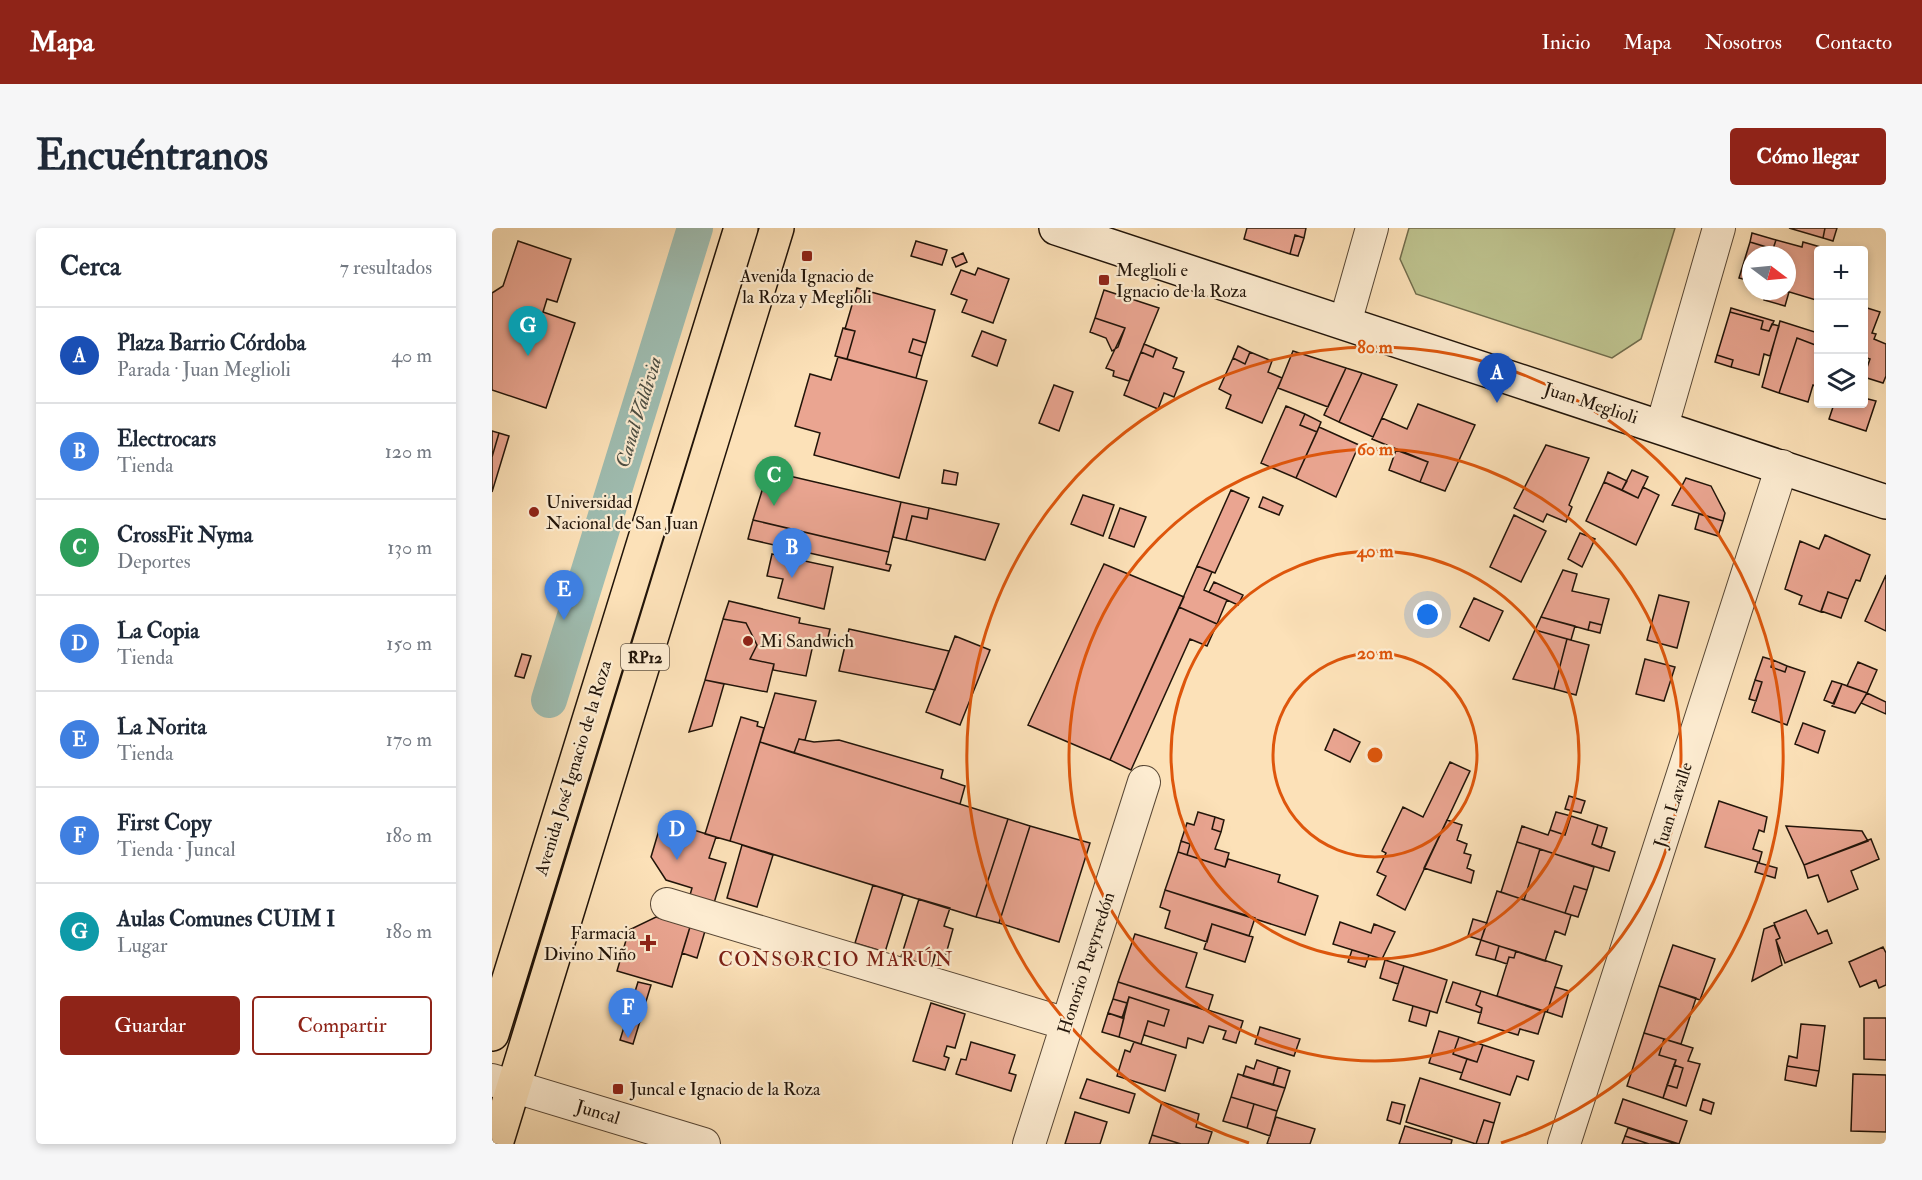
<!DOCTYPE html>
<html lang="es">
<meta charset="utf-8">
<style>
:root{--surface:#fff;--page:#f6f6f7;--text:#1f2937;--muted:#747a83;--line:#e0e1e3;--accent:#8f2418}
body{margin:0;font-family:"IM FELL Double Pica",serif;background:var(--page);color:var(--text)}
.controls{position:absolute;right:18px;top:18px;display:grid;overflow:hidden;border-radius:6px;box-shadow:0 3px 9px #0003}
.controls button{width:54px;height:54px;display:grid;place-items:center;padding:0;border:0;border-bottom:2px solid var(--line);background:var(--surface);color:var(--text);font:30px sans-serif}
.compass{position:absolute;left:1250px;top:18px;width:54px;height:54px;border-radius:50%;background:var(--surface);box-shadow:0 3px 9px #0003;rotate:106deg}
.you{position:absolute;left:936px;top:387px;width:21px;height:21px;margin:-15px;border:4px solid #fff;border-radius:50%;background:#1a73e8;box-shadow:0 0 0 9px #1a73e833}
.badge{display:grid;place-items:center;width:39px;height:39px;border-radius:50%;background:var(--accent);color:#fff;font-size:20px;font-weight:700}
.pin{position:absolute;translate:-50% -50px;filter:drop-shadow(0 2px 3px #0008)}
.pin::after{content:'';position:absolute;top:32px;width:21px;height:18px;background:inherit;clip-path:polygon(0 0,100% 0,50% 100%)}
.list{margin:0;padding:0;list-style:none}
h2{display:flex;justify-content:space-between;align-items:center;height:78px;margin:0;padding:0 24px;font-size:26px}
h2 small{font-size:20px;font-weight:400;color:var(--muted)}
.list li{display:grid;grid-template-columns:39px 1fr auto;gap:18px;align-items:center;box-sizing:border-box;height:96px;padding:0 24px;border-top:2px solid var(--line)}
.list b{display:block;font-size:22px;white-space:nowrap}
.list p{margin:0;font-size:20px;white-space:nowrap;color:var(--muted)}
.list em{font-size:20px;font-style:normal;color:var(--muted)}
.actions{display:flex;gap:12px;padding:18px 24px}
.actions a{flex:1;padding:14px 0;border:2px solid var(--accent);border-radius:6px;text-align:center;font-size:21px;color:var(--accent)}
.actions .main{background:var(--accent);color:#fff}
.icon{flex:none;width:33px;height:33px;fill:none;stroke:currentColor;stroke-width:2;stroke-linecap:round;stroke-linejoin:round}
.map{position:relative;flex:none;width:1394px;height:916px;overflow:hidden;border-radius:6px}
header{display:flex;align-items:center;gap:36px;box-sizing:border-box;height:84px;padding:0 30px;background:var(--accent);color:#fff}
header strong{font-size:28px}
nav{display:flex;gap:33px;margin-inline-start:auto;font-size:21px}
.intro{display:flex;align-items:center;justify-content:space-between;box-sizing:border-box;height:144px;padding:0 36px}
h1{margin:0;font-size:42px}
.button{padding:15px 27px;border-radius:6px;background:var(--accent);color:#fff;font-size:21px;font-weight:700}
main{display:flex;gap:36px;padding:0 36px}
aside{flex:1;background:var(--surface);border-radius:6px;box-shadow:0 3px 9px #0003}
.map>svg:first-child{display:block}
</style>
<header>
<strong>Mapa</strong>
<nav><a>Inicio</a><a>Mapa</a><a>Nosotros</a><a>Contacto</a></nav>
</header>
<div class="intro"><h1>Encuéntranos</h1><a class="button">Cómo llegar</a></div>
<main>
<aside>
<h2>Cerca<small>7 resultados</small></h2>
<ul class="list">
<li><span class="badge" style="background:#1a4fb4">A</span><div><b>Plaza Barrio Córdoba</b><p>Parada · Juan Meglioli</p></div><em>40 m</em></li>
<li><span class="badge" style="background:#3f7fe0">B</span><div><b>Electrocars</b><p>Tienda</p></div><em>120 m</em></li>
<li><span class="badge" style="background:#2e9e5b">C</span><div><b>CrossFit Nyma</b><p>Deportes</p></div><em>130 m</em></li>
<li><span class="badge" style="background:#3f7fe0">D</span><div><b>La Copia</b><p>Tienda</p></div><em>150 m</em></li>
<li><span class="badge" style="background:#3f7fe0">E</span><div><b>La Norita</b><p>Tienda</p></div><em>170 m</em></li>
<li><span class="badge" style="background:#3f7fe0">F</span><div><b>First Copy</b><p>Tienda · Juncal</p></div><em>180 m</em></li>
<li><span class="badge" style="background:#0f9aa8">G</span><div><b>Aulas Comunes CUIM I</b><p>Lugar</p></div><em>180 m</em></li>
</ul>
<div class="actions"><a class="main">Guardar</a><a>Compartir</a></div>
</aside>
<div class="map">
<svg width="1394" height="916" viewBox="0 0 1394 916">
<rect width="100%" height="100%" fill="#fce1b8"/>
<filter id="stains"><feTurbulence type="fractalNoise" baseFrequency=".00333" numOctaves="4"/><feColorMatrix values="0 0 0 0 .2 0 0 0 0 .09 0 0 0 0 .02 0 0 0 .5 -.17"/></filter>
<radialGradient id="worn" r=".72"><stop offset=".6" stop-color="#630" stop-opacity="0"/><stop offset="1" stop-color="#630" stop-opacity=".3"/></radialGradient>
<!-- green -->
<path fill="#bec38f" stroke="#706c4c" stroke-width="1.5" d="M917,0H1183L1149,111L1120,130L924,66L908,31Z"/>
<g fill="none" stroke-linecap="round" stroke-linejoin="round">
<!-- canal -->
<path stroke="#9fbdb1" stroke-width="36" d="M57,472L203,0"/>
</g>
<!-- building -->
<path fill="#eaa591" stroke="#211409" stroke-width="1.5" d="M755,0H814L812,10L803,7L798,26L752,11Z
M1297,0H1333L1331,10Z
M1333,0H1345L1341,13L1331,10Z
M1260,5L1284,12L1281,21L1258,14Z
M803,7L812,10L806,28L798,26Z
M1284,12L1310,19L1311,14L1339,22H1326L1324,72L1294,63L1295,27H1259V53L1247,50L1258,14L1281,21Z
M26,13L79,31L65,74L55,71L51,84L83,95L54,180L0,162V65L11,58Z
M424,13L455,22L450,37L419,28Z
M471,25L475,34L464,39L460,30Z
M486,40L517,51L501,95L470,84L475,72L459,66L469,42L483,47Z
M365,60L443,82L434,115L421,111L417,124L430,128L424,150L355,131L363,103L353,101Z
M612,62L667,80L637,153L621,148L622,143L614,140L633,100L603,90Z
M1274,63L1297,64L1293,78L1272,72Z
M1372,79L1388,84L1380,105L1384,106L1382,111L1394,116V148L1391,155L1375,150L1372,160V148L1378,131L1372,129Z
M1239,80L1282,93L1277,103L1269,101L1271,93L1238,84Z
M1238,84L1271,93L1269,101L1277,103L1280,96L1287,98L1278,128L1272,126L1267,147L1239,139L1241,132L1225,127Z
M603,90L633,100L626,119L620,123L614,110L598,104Z
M1288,93L1326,105V118L1305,110L1287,165L1270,159Z
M351,100L363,103L355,131L343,128Z
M490,103L514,112L505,138L480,128Z
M1305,110L1326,118V159L1321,157L1316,174L1287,165Z
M421,111L434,115L430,128L417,124Z
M652,116L664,121L661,129L649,124Z
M746,118L758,124L753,136L741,130Z
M664,121L685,130L681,140L692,144L682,169L672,165L666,181L632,167L649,124L661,129Z
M801,123L854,140L836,179L786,160Z
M758,124L780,133L776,144L790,150L770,195L734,180L739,167L727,161L741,130L753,136Z
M1225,127L1241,132L1239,139L1223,134Z
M346,129L435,153L407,250L322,227L328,205L303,198L318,146L339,152Z
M854,140L870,145L847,194L832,187Z
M870,145L905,157L881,209L847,194Z
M562,157L581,164L567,203L547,195Z
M1372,170L1384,173L1374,203L1337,191L1342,176H1372Z
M926,176L983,197L953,263L928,254L936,234L880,211L890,190L915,201Z
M794,178L813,186L808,197L825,204L804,250L769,235Z
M813,186L829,194L825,204L808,197Z
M827,199L867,217L844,269L804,250Z
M0,203L7,205L0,229Z
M7,205L17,208L0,264V229Z
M1054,217L1097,230L1077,277L1080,279L1074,294L1055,286L1051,294L1022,280Z
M904,222L936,234L928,254L897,242Z
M452,242L466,245L464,257L450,255Z
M1140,242L1156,249L1146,270L1130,262Z
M276,243L409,274L397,324L261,292Z
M1116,244L1135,253L1130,262L1112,254Z
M1194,250L1219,258L1233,285L1231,293L1180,277Z
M1112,254L1146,270L1151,259L1167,267L1144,317L1094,293Z
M739,262L757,270L723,345L705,338Z
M591,267L622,277L611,308L579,296Z
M771,269L791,278L787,287L767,279Z
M409,274L437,280L435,291L420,288L414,312L401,309Z
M437,280L507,296L493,332L414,312L420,288L435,291Z
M628,280L654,289L642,319L617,310Z
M1207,286L1231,293L1226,308L1203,301Z
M1022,287L1054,303L1029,354L998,339Z
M261,292L397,324L394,336L399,337L397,343L256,311Z
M1088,305L1103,311L1090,339L1076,331Z
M1333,307L1378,327L1368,353L1364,352L1356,371L1336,364L1329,384L1307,376L1310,368L1293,361L1308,313L1327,321Z
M280,326L341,339L332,381L286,370L291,351L275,348Z
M612,336L692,369L618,532L536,497Z
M705,338L720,344L712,362L735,372L725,396L687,379Z
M1071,342L1085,346L1080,363L1117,371L1110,397L1098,394L1096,402L1049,389Z
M1394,347V403L1373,393Z
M722,354L751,367L746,377L717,364Z
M1336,364L1356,371L1349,390L1329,383Z
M1167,367L1197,374L1185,420L1155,412Z
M982,370L1011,383L997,413L968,399Z
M237,373L308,390L307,395L338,401L335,414L322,412L314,448L281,442L282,436L258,431L265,417L254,395L231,391Z
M687,379L725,396L715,418L698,411L639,542L618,532Z
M1049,389L1083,398L1079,412L1043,402Z
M231,391L254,395L265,417L258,431L282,436L275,464L213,452Z
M1098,394L1110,397L1108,405L1096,402Z
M357,401L457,423L443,462L347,443Z
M1043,402L1075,411L1062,461L1021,451Z
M463,408L498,422L468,497L434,484Z
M1075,411L1097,417L1084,467L1062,461Z
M30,426L39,428L32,450L23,448Z
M1271,429L1281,432L1279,439L1293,444L1295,438L1313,444L1295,497L1260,484L1270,454L1263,452Z
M1153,431L1183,439L1172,473L1144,466Z
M1281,432L1295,438L1293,444L1279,439Z
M1366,434L1385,442L1375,465L1355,458Z
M213,452L232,456L220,498L197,504Z
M1263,452L1270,454L1264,473L1257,471Z
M1340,453L1350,456L1342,476L1332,472Z
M1350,456L1375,465L1363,485L1340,478Z
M283,465L324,473L313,512L307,511L302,525L268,514Z
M1375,465L1394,474V486L1369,475Z
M249,489L266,494L265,498L272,500L238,613L213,606Z
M1311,495L1333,503L1326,525L1303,516Z
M842,501L868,514L858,534L833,522Z
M307,511L322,514L347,512L451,542L449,550L473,558L468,576L302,525Z
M268,514L516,591L484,689L238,613Z
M958,534L978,543L913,682L885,667L894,648L885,644L894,625L890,623L911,579L931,589Z
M1077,568L1093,573L1089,585L1073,581Z
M1227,573L1275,589L1272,604L1267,602L1261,621L1270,624L1267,635L1285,640L1283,650L1263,644L1266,634L1213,619Z
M706,584L723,589L720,601L729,604L723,621L737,625L733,639L695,627L698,616L689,613L695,595L702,597Z
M1064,584L1079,588L1073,607L1058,602Z
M1079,588L1106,597L1100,616L1123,624L1117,643L1025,614L1030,598L1056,607L1058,602L1073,607Z
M723,589L732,592L729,604L720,601Z
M516,591L538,598L507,695L484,689Z
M170,592L224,609L217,630L234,635L222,675L198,667L200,660L174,652L159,629Z
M955,592L970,597L965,612L975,616L972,625L979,627L975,640L982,643L979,655L932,640Z
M1106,597L1115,600L1109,620L1100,616Z
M538,598L598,615L567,714L507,695Z
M1294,598L1370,603L1376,613L1312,637Z
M1379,611L1387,631L1359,643L1366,661L1336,674L1326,647L1316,650L1312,637Z
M689,613L698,616L695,627L686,624Z
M1025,614L1048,621L1032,672L1009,664Z
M250,617L281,627L265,679L235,670Z
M1048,621L1102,639L1095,662L1082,658L1073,685L1032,672Z
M686,624L733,639L736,631L788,647L786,654L826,668L813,707L673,662Z
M381,657L411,666L393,724L363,715Z
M1082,658L1095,662L1086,689L1073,685Z
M673,662L763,690L757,708L720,696L715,714L673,700L678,683L668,679Z
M1005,663L1079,687L1073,707L1063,703L1053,733L989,712Z
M427,671L458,680L452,698L461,701L454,726L444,723L440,739L409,729Z
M1314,682L1326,706L1335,702L1340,715L1293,735L1284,712L1288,710L1282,695Z
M164,689L198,699L180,759L125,743L137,702Z
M981,691L995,695L989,712L976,708Z
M848,694L879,705L882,696L903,704L890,731L841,716Z
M720,696L761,709L753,734L712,721Z
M1282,697L1288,710L1284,712L1290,737L1260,753L1272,701Z
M198,699L213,703L205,730L190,725Z
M643,706L705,725L694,759L721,767L716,783L626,754Z
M989,712L1007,718L1003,732L984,727Z
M1181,717L1223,731L1208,772L1167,758Z
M1007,718L1024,723L1022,730L1017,729L1015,736L1003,732Z
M1391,719L1394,725V757L1387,760L1384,752L1368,759L1357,734Z
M860,722L877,727L873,739L856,734Z
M1024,723L1070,738L1055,784L1005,768L1017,729L1022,730Z
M893,732L912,738L906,756L888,750Z
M912,738L955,752L945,785L901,772Z
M146,754L159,757L141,816L128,812Z
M626,754L751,793L744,815L731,811L734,803L717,798L711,815L696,810L694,820L652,807L656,793L672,798L677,782L637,769L635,775L621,771Z
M961,754L989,763L984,777L990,780L989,785L954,774Z
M1167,758L1204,770L1189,816L1152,805Z
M1063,759L1077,763L1070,789L1055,784Z
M989,763L1053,784L1046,806L1028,801L1026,807L986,795L990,780L984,777Z
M637,769L677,782L672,798L656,793L649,816L627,809Z
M621,771L635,775L630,790L616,785Z
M439,775L473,786L463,820L455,818L452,828L457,830L453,842L421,833Z
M921,778L938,783L934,798L917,793Z
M616,785L632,790L627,809L610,804Z
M1372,790H1394V832L1372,831Z
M1309,796L1333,798L1327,843L1295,838L1297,828L1305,830Z
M768,799L808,811L802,828L763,816Z
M947,803L967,809L961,826L975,831L970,845L937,835Z
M1152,805L1172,811L1167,827L1184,832L1171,870L1135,858Z
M967,809L991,817L985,834L961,826Z
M1172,811L1201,820L1196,833L1208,836L1194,878L1171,870L1175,857L1185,860L1191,840L1182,837L1184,832L1167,827Z
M479,814L523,827L517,845L524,847L519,863L464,846L469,831L474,832Z
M642,814L684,827L673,863L625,848L633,822L638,824Z
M991,817L1042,833L1036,852L1025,848L1018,867L968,851L975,831L985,834Z
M765,832L786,839L781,857L751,848L754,838L762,841Z
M1182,837L1191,840L1185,860L1175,857Z
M1295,838L1327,843L1324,858L1293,852Z
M786,839L798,843L793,860L781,857Z
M746,846L793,860L785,883L739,869Z
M1361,846L1394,847V904L1359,903Z
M928,850L1008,875L1002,895L992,892L984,916L914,894Z
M595,851L643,866L637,885L588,870Z
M739,869L762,876L755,900L731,893Z
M1131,871L1195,893L1187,916L1123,895Z
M1211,871L1222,875L1219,886L1208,882Z
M670,874L707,886L704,899L720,904L716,916H689L660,907Z
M900,874L913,877L908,896L895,892Z
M762,876L785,883L778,908L755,900Z
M583,884L615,894L608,916H573Z
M784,889L823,901L818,916H775Z
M992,892L1002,895L996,916H984Z
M913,898L960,912L959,916H907Z
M1136,900L1184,916H1157L1133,908Z
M660,907L689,916H657Z
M1133,908L1157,916H1130Z"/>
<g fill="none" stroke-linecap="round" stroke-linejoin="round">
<!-- street casing -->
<g stroke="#584735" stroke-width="34">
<path id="street" d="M853,95L880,0
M1170,198L1227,0
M175,676L575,796
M0,852L212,916
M537,916L652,554
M1072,916L1290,238"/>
</g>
<!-- secondary casing -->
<g stroke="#211409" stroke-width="36">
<path id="secondary" d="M564,0L1394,274"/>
</g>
<!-- primary casing -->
<g stroke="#211409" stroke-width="36">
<path id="primary" d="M0,806L249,0
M4,916L285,0"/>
</g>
<!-- street -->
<use href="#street" stroke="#fdecd1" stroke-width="32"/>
<!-- secondary -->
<use href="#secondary" stroke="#fdecd1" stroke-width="33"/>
<!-- primary -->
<use href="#primary" stroke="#fce1b8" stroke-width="33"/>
</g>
<!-- distance rings -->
<g fill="none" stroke="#de560c" stroke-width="3">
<circle cx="883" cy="527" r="102"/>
<circle cx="883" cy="527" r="204"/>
<circle cx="883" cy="527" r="306"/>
<path d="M757 915A408 408 0 1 1 1009 915"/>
</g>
<!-- markers -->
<g fill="#8f2418" stroke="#fdecd1" stroke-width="2">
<rect x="309" y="22" width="12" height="12" rx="3"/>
<rect x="606" y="46" width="12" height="12" rx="3"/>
<circle cx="42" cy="284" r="6"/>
<circle cx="256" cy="413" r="6"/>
<path d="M153 706h6v6h6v6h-6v6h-6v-6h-6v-6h6z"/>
<rect x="120" y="855" width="12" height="12" rx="3"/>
</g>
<g text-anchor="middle" stroke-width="4.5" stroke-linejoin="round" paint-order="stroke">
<!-- shield labels -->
<rect fill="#fdecd1" stroke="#635545" stroke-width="1.5" x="129" y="416" width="48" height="26" rx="4.5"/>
<g font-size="16" font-weight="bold" fill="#211409">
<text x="153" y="435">RP12</text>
</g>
<!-- poi labels -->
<g font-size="18" fill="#211409" stroke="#fdecd1" text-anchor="start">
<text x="624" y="48">Meglioli e<tspan x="624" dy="21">Ignacio de la Roza</tspan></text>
<text x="315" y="54" text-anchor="middle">Avenida Ignacio de<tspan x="315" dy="21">la Roza y Meglioli</tspan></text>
<text x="54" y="280">Universidad<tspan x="54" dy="21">Nacional de San Juan</tspan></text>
<text x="268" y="419">Mi Sandwich</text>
<text x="144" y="711" text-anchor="end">Farmacia<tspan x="144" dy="21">Divino Niño</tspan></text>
<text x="138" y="867">Juncal e Ignacio de la Roza</text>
</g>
<!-- street labels -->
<g font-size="18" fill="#211409" stroke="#fdecd1">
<text transform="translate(1099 175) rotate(18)" y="6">Juan Meglioli</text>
<text transform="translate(81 540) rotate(-73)" y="6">Avenida José Ignacio de la Roza</text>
<text transform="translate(1181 577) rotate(-72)" y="6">Juan Lavalle</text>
<text transform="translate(594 735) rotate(-72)" y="6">Honorio Pueyrredón</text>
<text transform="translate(106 884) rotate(17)" y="6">Juncal</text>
</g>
<!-- water labels -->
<g font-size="20" font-style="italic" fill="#4d4f44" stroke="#fdecd1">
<text transform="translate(146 184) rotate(-73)" y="7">Canal Valdivia</text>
</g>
<!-- neighbourhood labels -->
<g font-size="20" letter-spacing="1.5" fill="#7a1f14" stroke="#fdecd1">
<text x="344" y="738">CONSORCIO MARÚN</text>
</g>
</g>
<circle cx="883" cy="527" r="9" fill="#de560c" stroke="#fdecd1" stroke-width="3"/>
<g font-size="18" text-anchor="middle" font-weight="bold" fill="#de560c" stroke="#fdecd1" stroke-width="4.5" stroke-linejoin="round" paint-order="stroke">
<text x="883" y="125">80 m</text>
<text x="883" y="227">60 m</text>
<text x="883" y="329">40 m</text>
<text x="883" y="431">20 m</text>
</g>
<rect width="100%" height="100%" filter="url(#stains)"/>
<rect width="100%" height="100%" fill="url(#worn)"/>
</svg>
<div class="controls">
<button>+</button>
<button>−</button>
<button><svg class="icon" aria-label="layers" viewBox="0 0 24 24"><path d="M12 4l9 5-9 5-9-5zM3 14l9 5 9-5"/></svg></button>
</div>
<svg class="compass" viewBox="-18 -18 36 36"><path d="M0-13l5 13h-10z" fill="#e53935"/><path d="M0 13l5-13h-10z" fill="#747a83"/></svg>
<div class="you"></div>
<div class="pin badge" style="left:1005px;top:175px;background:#1a4fb4">A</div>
<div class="pin badge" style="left:300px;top:350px;background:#3f7fe0">B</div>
<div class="pin badge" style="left:282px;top:278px;background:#2e9e5b">C</div>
<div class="pin badge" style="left:185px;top:632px;background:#3f7fe0">D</div>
<div class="pin badge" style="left:72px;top:392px;background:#3f7fe0">E</div>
<div class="pin badge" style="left:136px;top:810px;background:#3f7fe0">F</div>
<div class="pin badge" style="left:36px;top:128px;background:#0f9aa8">G</div>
</div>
</main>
